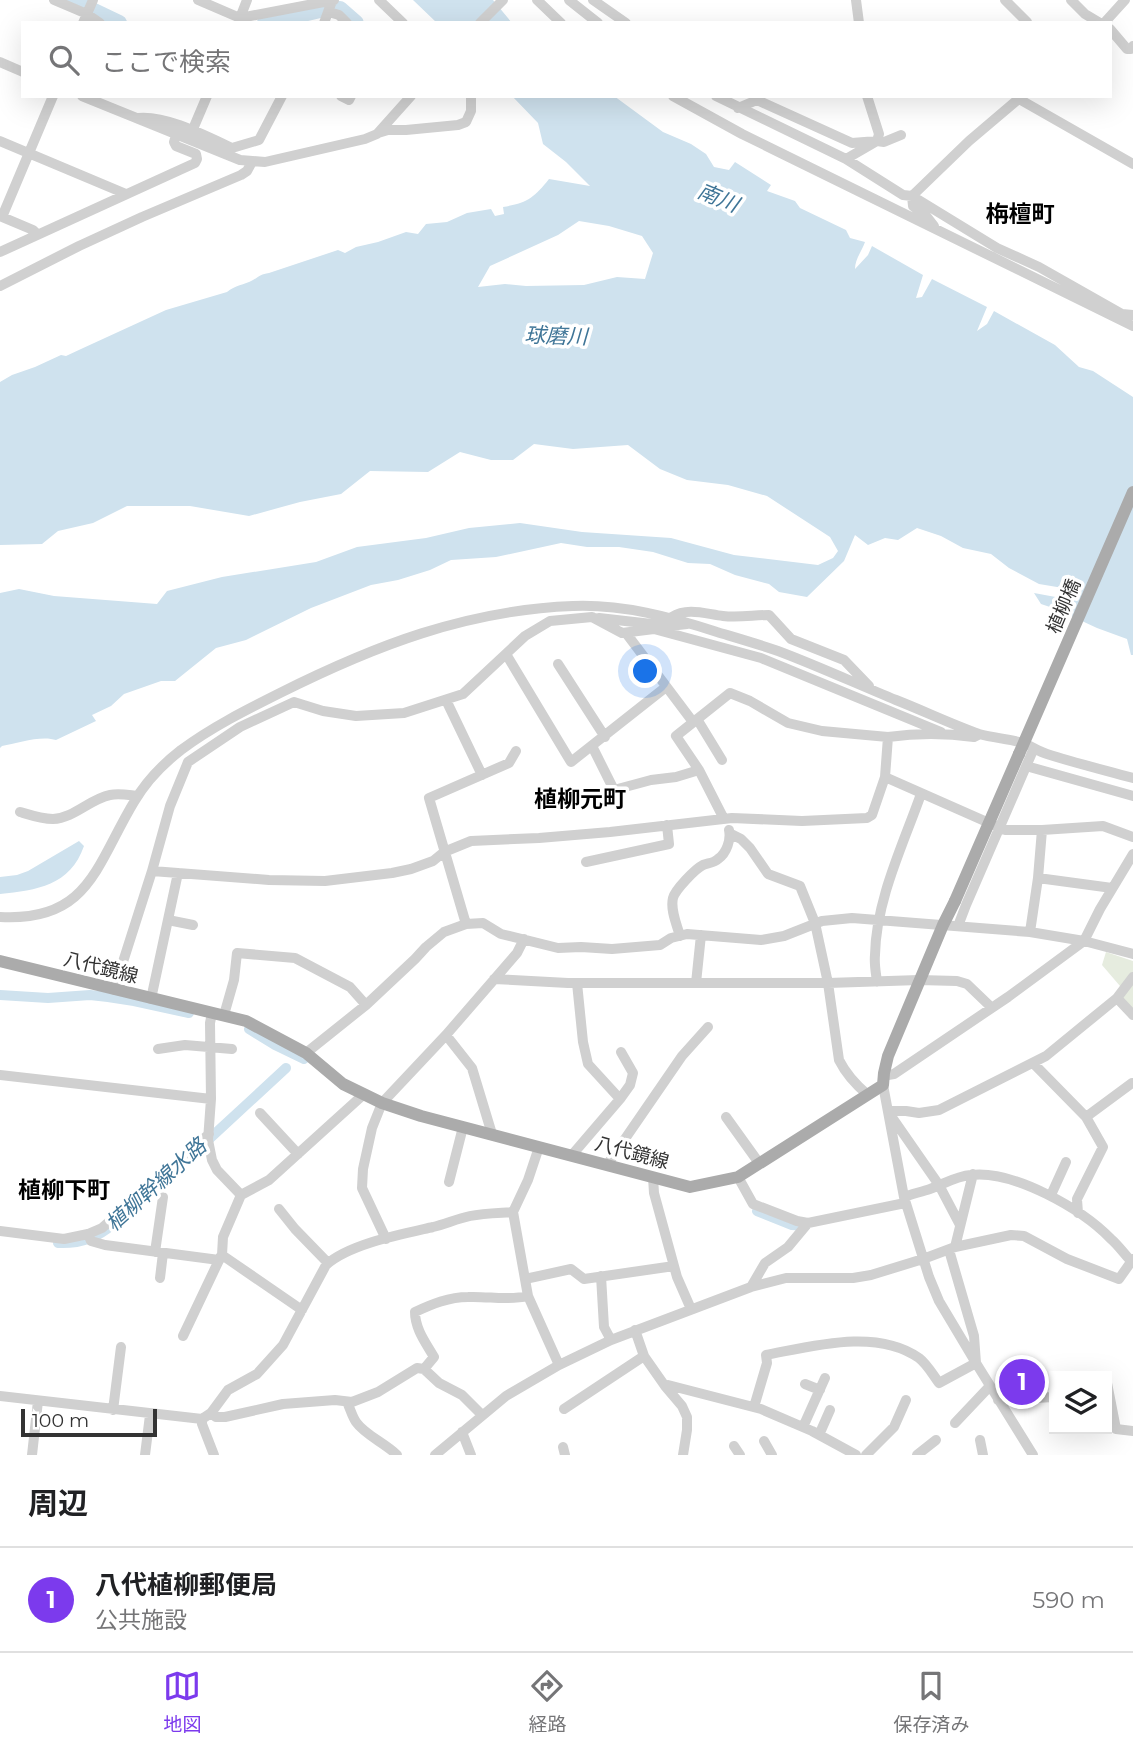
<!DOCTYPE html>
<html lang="ja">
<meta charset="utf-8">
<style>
:root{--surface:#fff;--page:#f6f6f6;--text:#202124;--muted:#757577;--line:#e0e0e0;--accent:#7c3aed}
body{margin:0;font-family:Montserrat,"Noto Sans JP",sans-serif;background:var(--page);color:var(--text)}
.controls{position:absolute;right:21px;bottom:21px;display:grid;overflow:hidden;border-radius:0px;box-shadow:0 7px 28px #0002}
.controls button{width:63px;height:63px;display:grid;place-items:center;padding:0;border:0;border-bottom:2px solid var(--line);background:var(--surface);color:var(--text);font:35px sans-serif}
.scale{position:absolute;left:21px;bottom:18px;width:136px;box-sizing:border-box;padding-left:7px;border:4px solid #333;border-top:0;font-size:19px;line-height:24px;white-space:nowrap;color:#333;-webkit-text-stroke:5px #fff;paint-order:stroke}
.you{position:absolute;left:646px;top:672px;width:24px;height:24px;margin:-18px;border:5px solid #fff;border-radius:50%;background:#1a73e8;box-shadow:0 0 0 10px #1a73e833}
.badge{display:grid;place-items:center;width:46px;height:46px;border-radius:50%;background:var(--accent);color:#fff;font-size:23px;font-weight:700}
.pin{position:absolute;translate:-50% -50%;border:4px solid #fff;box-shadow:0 2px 7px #0006}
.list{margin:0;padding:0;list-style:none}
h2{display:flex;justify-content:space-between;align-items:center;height:91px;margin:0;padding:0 28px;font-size:30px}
h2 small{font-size:23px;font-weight:400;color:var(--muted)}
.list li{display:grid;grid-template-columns:46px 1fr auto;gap:21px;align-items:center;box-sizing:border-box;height:105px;padding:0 28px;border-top:2px solid var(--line)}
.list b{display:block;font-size:26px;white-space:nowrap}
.list p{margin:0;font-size:23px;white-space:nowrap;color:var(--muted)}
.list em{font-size:23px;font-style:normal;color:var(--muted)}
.icon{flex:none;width:38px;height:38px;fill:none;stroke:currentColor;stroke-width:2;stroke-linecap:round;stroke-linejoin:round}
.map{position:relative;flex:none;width:1133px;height:1455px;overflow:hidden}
.search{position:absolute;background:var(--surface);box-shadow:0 7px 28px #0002;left:21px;right:21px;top:21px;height:77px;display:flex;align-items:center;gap:18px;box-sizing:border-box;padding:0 24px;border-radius:0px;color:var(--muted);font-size:26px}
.sheet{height:196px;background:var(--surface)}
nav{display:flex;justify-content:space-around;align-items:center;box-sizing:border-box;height:98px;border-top:2px solid var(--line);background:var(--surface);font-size:19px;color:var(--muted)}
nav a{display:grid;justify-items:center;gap:4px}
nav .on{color:var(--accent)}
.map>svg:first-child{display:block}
</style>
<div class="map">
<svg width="1133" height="1455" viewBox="0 0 1133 1455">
<rect width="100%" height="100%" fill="#fff"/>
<!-- green -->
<path fill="#e6ecdf" d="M1106,952L1133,961V1012L1120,999V986L1102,965Z"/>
<!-- water -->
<path fill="#cfe2ee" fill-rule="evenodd" d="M413,0H493L512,23H437Z
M512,96H614L663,132L691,144L706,154L714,167L729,170L735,162L771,185L767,191L795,201L800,208L846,230L850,238L865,242C862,251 855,259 855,269L868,255L872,246L923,275L916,298L922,297L932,279L987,307L977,331L987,324L994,311L1055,345L1079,367L1093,371L1133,397V655H1131L1127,639L1097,628L1056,609L1041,604L1034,593L1061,598L1063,588L1039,584L1009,568L991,554L963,548L941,536L917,528L898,540L885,538L868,545L855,535L844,561L807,597L779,592L769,584L735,575L710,564L688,563L653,552L619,547H587L561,543L496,557L451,560L430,570L398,580L371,585L311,608L246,640L216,648L175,681H161L124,694L111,706L92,715L96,721L56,740C42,735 17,743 2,746L0,748V593L19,589L54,596L157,604L167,591L222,577L316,562L357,547L426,538L469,528L520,523L582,532L671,538L734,555L818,565L833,558L838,551L830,537L767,496L728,485L687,480L660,469L628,445L573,449L534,444L513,460H491L460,452L428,472L370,471L341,494L300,502L249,516L190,506H127L93,523L58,531L42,544L0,545V382L12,375L35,367L61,355L66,356L81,349L166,310L227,292C235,285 244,285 253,280C260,276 261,274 269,273L338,250L345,253L356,247L378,242L406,232L418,234L426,224L447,222L467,213L491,209L495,216L504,214L503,207C527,203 534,198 549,179L590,186L566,162L543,144L538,123ZM579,221L609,226L642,236L653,253L645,279L617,277L584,285L526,286L505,284L478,287L490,266L558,235Z
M79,841L84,846C70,886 37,890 0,894V877L17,875L28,871Z"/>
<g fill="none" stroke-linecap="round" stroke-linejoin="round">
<!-- canal -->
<path stroke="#cfe2ee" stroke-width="10" d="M0,995L48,998L90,995L108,997L134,1001L189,1013
M249,1029L275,1045L304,1059
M207,1141L286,1068
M757,1211L792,1225L805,1226
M58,1243C79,1244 96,1239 112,1225"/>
<!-- river -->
<path stroke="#cfe2ee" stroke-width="16" d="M71,0L119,23
M265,23L320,10L340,9L356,23"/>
<!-- minor -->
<path stroke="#d0d0d0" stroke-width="10" d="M54,0L87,14L100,23
M198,0L240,18L247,0
M379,0L403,23
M537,0L561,23
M569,0L598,23
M593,0L626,23
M856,0L859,23
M1005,0L1027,22
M1071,0L1085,14L1100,23
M329,12L339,15L347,23
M1105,22L1125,0
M83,23L93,0
M239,23L240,18L334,0
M324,23L332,1
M480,23L503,0
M1110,29L1127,49H1131L1133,46
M0,62L23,72
M82,96L240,160L265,162L365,139L377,134L411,96
M341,96L349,100L351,96
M673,96L742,134L1133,326
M716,96L846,159L903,195L912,196L969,141L1022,96
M1019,99L1133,164
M738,108L757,100L852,143L877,141L879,134L867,96
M138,118C166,115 206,136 232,148L259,140L282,96
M378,133L388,130H406L458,125L466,122L471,111V96
M193,134V129L207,96
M0,141L126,194
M846,159L877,141L884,142L901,135
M912,196L997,248L1039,267L1122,314L1133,315
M912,196L913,206L927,217L934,226
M0,216L33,230L37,234
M2,217L53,96
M0,252L195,163L197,159L196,154L176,146L174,142L176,135
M0,286L79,246L142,217L241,175L247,171L252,162
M672,617C687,607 706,614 723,616C738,618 754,615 769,615L791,639L844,660L869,686
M599,618L669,626L687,624
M626,633L693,722
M506,654L571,762L666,687
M558,664L605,737
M446,700L482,775
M697,719L722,760
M592,746L614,790L651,780L676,777L699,770
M1026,766L1133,796
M885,777L1005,830H1042L1103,826L1133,837
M20,812C30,815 42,819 53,819C74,818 90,799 110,795C119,793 128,795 138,796
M724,819L699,770L676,736L730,693L750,701L788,723L822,731L888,737
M731,834L741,839L750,848L768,874L800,886L815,923L828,983L839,1060C846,1074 856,1085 868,1095
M586,862L669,844L667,825
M152,871L170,806L188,762L240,727L294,702L323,711L356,716L404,713L463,694L525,636L550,621L592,617L622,633L654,629L761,658L941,732
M1038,878L1112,888
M0,917C89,922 96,865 134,802C145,783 163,764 181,750C212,727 246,710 280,693C374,646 466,610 573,606C622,604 671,617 717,632C737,638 758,644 778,651C818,666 857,684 896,700C924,711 951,724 979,734C994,738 1009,739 1023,743C1031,746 1038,751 1047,754C1075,763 1104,770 1133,778
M168,920L193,925
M466,924L429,798L509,763L516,751
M958,926L966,905L1034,748
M1030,932L1038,878L1042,830
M680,936C677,925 670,910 673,898C675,890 695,869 703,865C708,863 714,863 718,859C727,853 731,839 729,830
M494,979L568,983H828L919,980L957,981L967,984L991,1007
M877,982C876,973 874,964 875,955C876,900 903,845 921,794
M696,983L701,935
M114,990L152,871L269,880L325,881L392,873L411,869L433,861L444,852L471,841L539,838L610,832L732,818L802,821L867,818L872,815L885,777L888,737C917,733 945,733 974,737L978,735
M1117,998L1133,1015
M151,999L178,873
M212,1013L210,1023L211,1099L208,1140L212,1160L217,1170L241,1195L223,1237L222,1255L302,1310
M224,1015L234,980L237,953L295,958L350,987L366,1005
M446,1035L472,1068L492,1134
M158,1049L185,1045L232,1049
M306,1053L366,1005L415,959L426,947L444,932L466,924L483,923L501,934L558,948L581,947L612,949L660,945L671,938L687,934L761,940L784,936L822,921L852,918L1030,932L1084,941L1133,954
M1033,1063L1086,1117L1103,1147L1077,1199L1078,1213
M884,1073L888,1075L894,1074L1008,997L1084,941L1100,909L1133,854
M0,1075L211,1099
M883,1085L904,1197L929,1277L939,1301L976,1363L1033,1455
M620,1099L630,1085L633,1073L621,1052
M888,1111H906L919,1113L939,1110L1046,1056L1117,998L1133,977
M260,1113L298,1154
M889,1113L939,1185L960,1225
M726,1117L759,1163
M1086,1117L1132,1083
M539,1147L528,1180L513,1212L528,1296L559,1365
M572,1155L620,1099L588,1064L583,1042L577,983
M607,1165L682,1056L708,1027
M653,1177L654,1193L677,1277L691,1309
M738,1177L753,1204L797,1221L808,1223L905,1203
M449,1182L463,1127
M241,1195L269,1180L364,1094
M1051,1195L1066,1162
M904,1197C912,1194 921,1192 930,1189C944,1184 956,1176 971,1175C1014,1170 1082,1209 1111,1239C1119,1246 1125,1255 1133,1263
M279,1209L295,1229L328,1263
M0,1231L64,1239L88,1234L102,1228L209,1134
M88,1234L91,1241L105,1245L219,1260
M386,1239L362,1188L363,1169L372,1128L382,1103L446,1035L517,953L524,939
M955,1247L1011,1235L1024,1236L1067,1259L1119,1279L1133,1259
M155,1252L163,1197
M601,1276L604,1327L611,1340
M160,1278L163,1253
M525,1279L571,1269L584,1279L674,1266
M751,1287L765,1263L788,1247L808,1223
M635,1330L644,1356L665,1386L682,1406L687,1417V1430L683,1455
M183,1336L221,1256
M424,1369L439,1383L462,1395L482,1415
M1107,1383L1116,1429L1133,1431
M805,1384L820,1390
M665,1386L668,1385L761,1409L812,1431L856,1455
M0,1396L202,1419L211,1413L228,1390L257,1374L283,1345L326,1265C349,1244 402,1234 433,1227C445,1224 457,1219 470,1216C484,1213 499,1213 513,1212
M998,1400L1054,1397
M347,1402C350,1408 352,1416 356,1422C365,1435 385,1443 397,1455
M754,1407L767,1363L766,1355C813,1346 877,1328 919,1358C927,1364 933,1375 939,1383L976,1363L974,1336L949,1250
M564,1409L644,1356
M113,1410L121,1347
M211,1413L216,1417H225L283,1404L335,1400L352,1402L378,1392L417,1368L424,1369L434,1357C426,1343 415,1329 415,1312C432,1304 449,1297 468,1297C489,1296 507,1301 528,1296
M202,1419V1424L214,1455
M955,1423L990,1386
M803,1427L825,1378
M462,1432L471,1455
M819,1435L830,1410
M980,1440L983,1455
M764,1441L772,1455
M734,1446L740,1455
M563,1447L565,1455
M32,1455L38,1401
M145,1455L150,1415
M435,1455L506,1396L559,1365L611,1340L751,1287L786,1278H853L871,1275L923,1259L955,1247L973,1174
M866,1455L894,1427L906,1400
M917,1455L936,1440"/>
<!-- major -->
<path stroke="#ababab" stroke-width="12" d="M1019,754L1133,492
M0,961L246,1021L306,1053L343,1084L382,1103L421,1116L690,1187L738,1177L883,1085L884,1073L888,1056L943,925L955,901"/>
<!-- major-bridge -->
<path stroke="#ababab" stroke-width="12" d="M955,901L1019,754"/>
</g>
<g text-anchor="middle" stroke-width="7" stroke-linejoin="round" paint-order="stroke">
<!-- street labels -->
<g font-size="19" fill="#333" stroke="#fff">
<text transform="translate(1063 606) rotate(-67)" y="7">植柳橋</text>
<text transform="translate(101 967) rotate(14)" y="7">八代鏡線</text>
<text transform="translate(632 1152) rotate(15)" y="7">八代鏡線</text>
</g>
<!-- water labels -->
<g font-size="21" font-style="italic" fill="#3f7597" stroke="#fff">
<text transform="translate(718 198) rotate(22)" y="7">南川</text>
<text transform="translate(556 336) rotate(2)" y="7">球磨川</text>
<text transform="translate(156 1185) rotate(-42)" y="7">植柳幹線水路</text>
</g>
<!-- quarter labels -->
<g font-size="23" font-weight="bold" fill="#000" stroke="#fff">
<text x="1020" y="222">栴檀町</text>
<text x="580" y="807">植柳元町</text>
<text x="64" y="1198">植柳下町</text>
</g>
</g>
</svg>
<div class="controls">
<button><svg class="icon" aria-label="layers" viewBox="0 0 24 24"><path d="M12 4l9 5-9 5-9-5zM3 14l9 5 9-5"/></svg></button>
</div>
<div class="scale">100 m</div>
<div class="you"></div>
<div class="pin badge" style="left:1022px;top:1382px">1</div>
<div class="search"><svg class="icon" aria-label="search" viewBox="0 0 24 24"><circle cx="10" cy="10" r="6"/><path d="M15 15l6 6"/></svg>ここで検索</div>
</div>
<section class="sheet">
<h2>周辺<small></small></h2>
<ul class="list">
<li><span class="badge">1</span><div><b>八代植柳郵便局</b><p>公共施設</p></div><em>590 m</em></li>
</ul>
</section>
<nav>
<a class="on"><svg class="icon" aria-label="map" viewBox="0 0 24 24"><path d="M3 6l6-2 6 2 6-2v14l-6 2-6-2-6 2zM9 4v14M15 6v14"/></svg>地図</a>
<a><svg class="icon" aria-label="directions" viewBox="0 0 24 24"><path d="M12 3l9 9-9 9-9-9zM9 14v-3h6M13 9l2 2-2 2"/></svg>経路</a>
<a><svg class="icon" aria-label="saved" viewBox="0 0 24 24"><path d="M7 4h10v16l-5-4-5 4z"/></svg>保存済み</a>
</nav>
